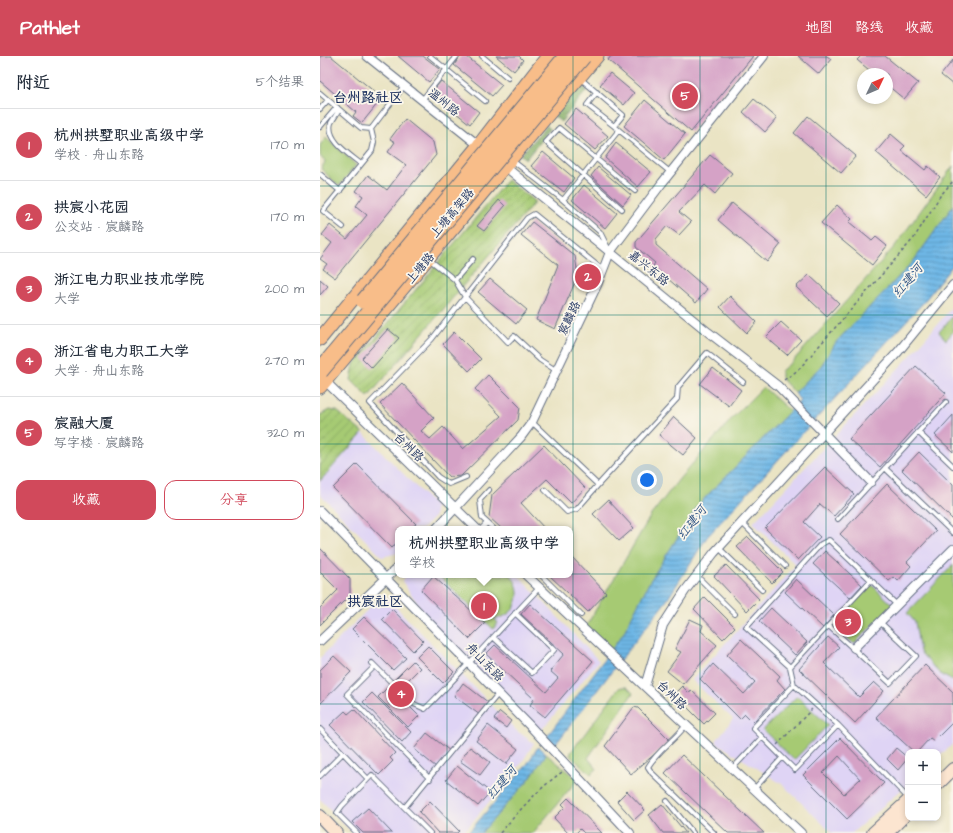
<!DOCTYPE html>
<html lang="zh">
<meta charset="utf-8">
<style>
:root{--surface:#fff;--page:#f6f6f7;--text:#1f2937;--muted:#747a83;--line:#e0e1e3;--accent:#d1495b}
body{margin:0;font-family:"Architects Daughter","LXGW WenKai TC",sans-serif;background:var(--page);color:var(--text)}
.controls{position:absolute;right:12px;bottom:12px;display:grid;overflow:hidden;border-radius:8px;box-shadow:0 2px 6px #0003}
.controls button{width:36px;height:36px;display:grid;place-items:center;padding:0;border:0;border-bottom:1px solid var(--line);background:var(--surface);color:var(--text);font:20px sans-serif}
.compass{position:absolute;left:537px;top:12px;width:36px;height:36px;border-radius:50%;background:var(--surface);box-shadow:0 2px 6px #0003;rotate:46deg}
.you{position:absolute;left:327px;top:424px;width:14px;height:14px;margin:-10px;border:3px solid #fff;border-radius:50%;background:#1a73e8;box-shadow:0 0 0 6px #1a73e833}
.badge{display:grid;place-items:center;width:26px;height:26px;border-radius:50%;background:var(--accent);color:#fff;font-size:13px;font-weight:700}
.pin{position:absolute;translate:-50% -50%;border:2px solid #fff;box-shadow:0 1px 4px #0006}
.popup{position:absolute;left:75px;top:470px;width:178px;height:52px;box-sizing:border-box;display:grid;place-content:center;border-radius:8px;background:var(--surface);filter:drop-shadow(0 1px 3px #0005);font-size:13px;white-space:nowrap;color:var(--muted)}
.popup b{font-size:15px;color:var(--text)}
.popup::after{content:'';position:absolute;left:50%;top:100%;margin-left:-8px;border:8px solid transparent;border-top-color:var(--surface)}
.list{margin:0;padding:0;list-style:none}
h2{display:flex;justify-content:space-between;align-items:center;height:52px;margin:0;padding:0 16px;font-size:17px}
h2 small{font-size:13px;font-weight:400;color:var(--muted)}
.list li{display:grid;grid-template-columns:26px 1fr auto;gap:12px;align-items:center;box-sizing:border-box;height:72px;padding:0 16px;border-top:1px solid var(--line)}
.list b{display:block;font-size:15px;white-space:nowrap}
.list p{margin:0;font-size:13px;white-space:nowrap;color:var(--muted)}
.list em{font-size:13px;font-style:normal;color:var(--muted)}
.actions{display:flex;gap:8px;padding:12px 16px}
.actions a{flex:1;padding:9px 0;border:1px solid var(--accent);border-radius:12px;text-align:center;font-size:14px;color:var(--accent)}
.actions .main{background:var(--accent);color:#fff}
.map{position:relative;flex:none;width:633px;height:777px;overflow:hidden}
header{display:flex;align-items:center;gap:24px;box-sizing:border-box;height:56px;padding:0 20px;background:var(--accent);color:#fff}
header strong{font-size:19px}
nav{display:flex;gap:22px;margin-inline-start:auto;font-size:14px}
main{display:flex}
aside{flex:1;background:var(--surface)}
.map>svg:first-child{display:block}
</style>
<header>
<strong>Pathlet</strong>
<nav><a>地图</a><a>路线</a><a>收藏</a></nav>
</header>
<main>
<aside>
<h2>附近<small>5个结果</small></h2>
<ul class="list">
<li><span class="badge">1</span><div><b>杭州拱墅职业高级中学</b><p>学校 · 舟山东路</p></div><em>170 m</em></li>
<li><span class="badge">2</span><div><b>拱宸小花园</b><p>公交站 · 宸麟路</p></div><em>170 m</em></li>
<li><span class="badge">3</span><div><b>浙江电力职业技术学院</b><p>大学</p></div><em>200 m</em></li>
<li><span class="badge">4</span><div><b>浙江省电力职工大学</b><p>大学 · 舟山东路</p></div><em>270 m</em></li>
<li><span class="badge">5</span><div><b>宸融大厦</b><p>写字楼 · 宸麟路</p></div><em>320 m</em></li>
</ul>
<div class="actions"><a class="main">收藏</a><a>分享</a></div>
</aside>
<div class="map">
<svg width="633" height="777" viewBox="0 0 633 777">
<defs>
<pattern id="forest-crowns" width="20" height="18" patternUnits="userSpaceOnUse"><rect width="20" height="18" fill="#84ae65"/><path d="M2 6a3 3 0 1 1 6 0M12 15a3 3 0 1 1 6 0" fill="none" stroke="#6b8e56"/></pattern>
<pattern id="garden-furrows" width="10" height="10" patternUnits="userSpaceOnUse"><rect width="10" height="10" fill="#a6ca73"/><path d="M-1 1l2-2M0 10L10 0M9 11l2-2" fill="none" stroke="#86a462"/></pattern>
<pattern id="water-rules" width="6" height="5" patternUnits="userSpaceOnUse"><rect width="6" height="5" fill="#6eb7e6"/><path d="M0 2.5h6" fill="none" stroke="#5a95be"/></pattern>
</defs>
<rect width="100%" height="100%" fill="#fbf7ec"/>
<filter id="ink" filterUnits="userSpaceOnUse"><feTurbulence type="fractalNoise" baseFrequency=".025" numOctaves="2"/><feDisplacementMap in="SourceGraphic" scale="8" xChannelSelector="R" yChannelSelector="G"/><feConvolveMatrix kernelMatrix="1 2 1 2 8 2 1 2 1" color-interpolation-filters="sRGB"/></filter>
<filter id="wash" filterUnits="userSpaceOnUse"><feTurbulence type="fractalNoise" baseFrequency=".012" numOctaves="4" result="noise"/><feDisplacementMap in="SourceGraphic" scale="16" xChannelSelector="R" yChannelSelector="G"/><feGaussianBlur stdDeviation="0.9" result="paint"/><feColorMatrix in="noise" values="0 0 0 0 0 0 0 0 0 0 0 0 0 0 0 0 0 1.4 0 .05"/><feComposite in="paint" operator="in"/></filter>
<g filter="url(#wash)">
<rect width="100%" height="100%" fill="#eae4c4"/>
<!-- built -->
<path fill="#dfd4f5" d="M633,250V688L618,701V696H588V728L532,777H512L462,728L395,686L413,663L372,624L476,509L433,467L592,298Z
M43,377L115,450V460L102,473H78V497L62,501L0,438V425Z
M87,519H198L279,605L219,677L117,576L82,525Z
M63,538L197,675L214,687L201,708L143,777H33L0,743V602Z"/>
<!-- grass -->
<path fill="#a6ca73" stroke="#607c68" d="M6,81L36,109L19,130L1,113L5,106L0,100V89Z
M633,110V150L593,206L517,285L501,310L475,337L461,322V315L473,305L575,190Z
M633,260V276L626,284L619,276Z
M443,331L470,355L379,448L330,525L303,578L289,597L264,574L331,459L360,422L415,359Z
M633,509V625L620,618L600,596L595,566L587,557Z
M118,519H190C206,533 197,563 174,562L178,567L173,573Z
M551,528L573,549L534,588L513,570Z
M302,631H307L313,637L268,702L277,713L271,718L250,700L251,696L299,632Z
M477,640L508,669L474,704L443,674Z
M226,698L258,723L213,777H161L210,722Z"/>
<!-- forest -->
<path fill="url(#forest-crowns)" stroke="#506e62" d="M260,29L267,34L241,66L234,60Z
M227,69L230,73L206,103L200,99Z"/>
<!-- garden -->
<path fill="url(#garden-furrows)" stroke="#607c68" d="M187,124L215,146L48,341L31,324L34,308Z
M9,354L17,355L43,377L0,425V359Z"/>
<!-- water -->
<path fill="url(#water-rules)" stroke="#4473a2" d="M633,150V209L602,248L387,481L347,544L235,689L226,682L303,578L330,525L379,448L480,345L475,337L501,310L517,285L593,206Z
M218,691L226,698L210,722L161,777H148L206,710Z"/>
<g id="blocks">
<!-- building -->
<path fill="#d5a2c6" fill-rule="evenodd" d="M0,0H11L62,42L42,67L33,60L36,56L0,25Z
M78,0H103L120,13L109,26Z
M141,0H146L182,29L172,40L134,9Z
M176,0H199L203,4L194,15Z
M291,0H433L371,76L288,4Z
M478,0H507L511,3L499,18Z
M541,0H565L598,27L584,43L567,29V18H554L537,4Z
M633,4V29L621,19Z
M290,17L314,37L304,49L280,29Z
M121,25L159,56L150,68L111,37Z
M434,43L457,62L445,76L423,56Z
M325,44L365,78L344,104L304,70Z
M256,53L288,80L275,94L244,68Z
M488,60L536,100L521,117L474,77Z
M85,63L113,86L116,99L15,222L3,213L7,208L0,203L12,187L2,179L10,169L27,183L47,159L36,150L43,140L36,135L48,119L67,134L86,109L68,96L75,86L70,83Z
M571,78L585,90L581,94L605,114L608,110L620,121L606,139L556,96Z
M296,87L331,116L318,131L285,102Z
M223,96L254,122L244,136L211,110Z
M390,99L412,117L395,138L385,129L359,156L371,166L359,179L347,170L336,183V189L387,233L376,247L333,210L335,207L316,191V186Z
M278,111L311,139L303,149L271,120Z
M264,129L297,157L285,172L252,144Z
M179,144L185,150L164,175L157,170Z
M412,147L461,188L447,206L398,164Z
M517,149L532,163L529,166L552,185L556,181L567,190L552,209L501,167Z
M212,166L255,200L258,219L235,273L216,264L238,209L201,179Z
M489,219L519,247L507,260L476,231Z
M0,223L8,230L0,239Z
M170,223L207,254L196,268L158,236Z
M410,240L437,266L427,277L400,251Z
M461,266L481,284L467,299L446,281Z
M68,273L79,282L52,312L42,302Z
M134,276L161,303L149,315L123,288Z
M596,310L626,337L560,411L529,383Z
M393,312L421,334L409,350L380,328Z
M168,319L200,351L198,364L141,420L129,421L60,348L82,327L114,362L101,375L110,383L123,371L143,393L181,360L155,333Z
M633,359V396L615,379Z
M354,361L377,382L363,399L339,379Z
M224,389L265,432L251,447L227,423L201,447L225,473H182L169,461L172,439Z
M599,396L633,429V464L582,414Z
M37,408L96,468L90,473H78V485L72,492L13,432Z
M505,411L534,438L514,460L500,448L484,466L500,481L478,504L445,472Z
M567,428L616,475L587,506L591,510L578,525L574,521L569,525L520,478Z
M288,444L314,472L299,485L273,458Z
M428,481L463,516L452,527L417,491Z
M0,492L30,523V539L0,569V552L18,534L0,516Z
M505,495L542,529L530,542L493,508Z
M250,499L286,537L268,556L229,519H250Z
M406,509L439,543L427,555L394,520Z
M113,520L165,567L149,583L101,534Z
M476,523L514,559L503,572L465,536Z
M385,541L415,571L403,583L374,553Z
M210,548L273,605L225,661L210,649L214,643L166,598L175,589L226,636L238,622L230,615L244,598L201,558Z
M451,552L487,586L475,599L439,565Z
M72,553L103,585L93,595L62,563Z
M44,561L86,602L73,614L32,573Z
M370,563L383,569L381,575L397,589L363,628L347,615L361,596L355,593Z
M508,581L519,591L504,607L539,641L554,626L564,635L535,667L479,613Z
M421,583L460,620L457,624L465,633L433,666L425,658L420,663L380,623L393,608L424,638L435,626L407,599Z
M108,590L134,616L123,627L97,601Z
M14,600L31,616L0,648V614Z
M93,605L100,612L80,632L73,625Z
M605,609L633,636V666L614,685L610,682L597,696H594L556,661Z
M143,627L169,647L160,659L134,640Z
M69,630L99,660L88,671L58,641Z
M362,630L369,637L371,634L395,657L384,668L362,646L364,644L356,636Z
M52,637L91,676L82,686L43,646Z
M314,651L318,652L349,683L348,687L311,718L285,690Z
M34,653L75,697L70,702L73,705L59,719L10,669L25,655L28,658Z
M180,656L191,665L186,672L174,663Z
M168,669L198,693L186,708L156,685Z
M107,677L130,695L116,711L94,693Z
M520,682L564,727L527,763L483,719ZM519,700L540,723L524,738L503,717Z
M150,691L170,706L160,719L140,705Z
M576,692L588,702L578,714L567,703Z
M362,699L444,777H408L345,717Z
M137,710L170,736L158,750L126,724Z
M307,735L325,754L314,764L297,745Z
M248,742L282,777H264L260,773L256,777H248L234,762L245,751L242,748Z
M110,745L139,775L137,777H118L99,756Z
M342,748L366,777H343L329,759Z
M48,752L72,777H43L32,766Z"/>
</g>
</g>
<g filter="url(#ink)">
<use href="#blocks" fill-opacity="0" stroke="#636e82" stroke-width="1"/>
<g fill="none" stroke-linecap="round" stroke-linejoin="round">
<!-- lane casing -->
<g stroke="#636e82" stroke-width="6">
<path id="lane" d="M110,0L165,45
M162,0L188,22
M261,23L303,59L294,70L350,116
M277,36L267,49L294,70
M0,37L41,72L51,73
M102,44L137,0
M0,53L8,44
M19,54C17,58 13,63 11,67C6,84 30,99 41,108
M0,71L17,51
M193,105L243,144L280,176L288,192
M0,118L20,135
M243,144L299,74
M302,153L226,86L239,72L315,135
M23,171L3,155L52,95L54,86L51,73L84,30
M110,204L135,224L145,241L188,286L194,280L220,304L237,315
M135,224L153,203
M212,366L278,429L357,343L358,331L387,297L423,326
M598,376L633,410
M565,412L633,477
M146,421L129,428L118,421L50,347L112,283L207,162L214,158L283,214
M169,434L160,444L162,462L174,473
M225,434L247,456L257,453L278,429
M518,463L626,346
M422,467L465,510
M161,473L167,467
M399,492L442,534
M221,519L261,559
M377,520L415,558
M509,570L570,627L596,600L560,566
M173,581L212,617L234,594L195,557
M52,607L92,647L105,653C144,614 181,572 219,532
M55,610L27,638L110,723
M470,611L426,571L501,488L509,484L577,549
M474,629L518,669L588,742
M366,669C355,684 337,695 328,711L332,717L394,777
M518,669L475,714L433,672L474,629L470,611L551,524
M0,673L48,723
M412,713L442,681
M0,720L23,697
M434,733L462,702
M347,745L373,777
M85,751L178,638
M37,777L17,757L22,750L52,719L110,777"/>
</g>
<!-- street casing -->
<g stroke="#636e82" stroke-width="10">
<path id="street" d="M47,0L162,92
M182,108L388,276L458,330L551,426
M5,325L157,473
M0,455L210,670L310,777
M116,473L201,381L212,366L278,227L290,196L342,127L444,0
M206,519L481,777
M0,585L78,511
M534,592L633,493
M325,630L343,569L365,535L394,497L578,296L633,229"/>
</g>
<!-- secondary casing -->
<g stroke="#636e82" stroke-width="14">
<path id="secondary" d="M618,728L633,713
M0,760L16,777
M553,777L588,745
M567,777L588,756"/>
</g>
<!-- primary casing -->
<g stroke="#636e82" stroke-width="15">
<path id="primary" d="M0,283L159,89L228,0
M0,331L277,0"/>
</g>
<!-- path -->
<path stroke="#636e82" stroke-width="1.5" stroke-dasharray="3 3" stroke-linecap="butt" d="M464,324L478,314L594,182L620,140L633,125
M457,689L492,653
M180,777C199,755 218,733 242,716"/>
<!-- lane -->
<use href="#lane" stroke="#fff" stroke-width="4"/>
<!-- street -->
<use href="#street" stroke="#fff" stroke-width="8"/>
<!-- secondary -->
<use href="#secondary" stroke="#fce5d0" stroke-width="12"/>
<!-- primary -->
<use href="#primary" stroke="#f8bd89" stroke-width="13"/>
<!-- highway-bridge casing -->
<g stroke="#636e82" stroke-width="18" stroke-linecap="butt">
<path id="highway-bridge" d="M44,245L247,0
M0,315L263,0"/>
</g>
<!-- highway-bridge -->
<use href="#highway-bridge" stroke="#f8bd89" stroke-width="16"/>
</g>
</g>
<!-- grid -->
<path fill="none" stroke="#0f766e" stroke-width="1" stroke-opacity="0.55" d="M127,0V777M253,0V777M380,0V777M506,0V777M0,130H633M0,259H633M0,388H633M0,518H633M0,648H633"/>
<g text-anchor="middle" stroke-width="3.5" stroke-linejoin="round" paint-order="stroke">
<!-- street labels -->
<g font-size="12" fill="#1b2f5e" stroke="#fbf7ec">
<text transform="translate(124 46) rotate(39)" y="4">温州路</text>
<text transform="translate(132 157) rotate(-50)" y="4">上塘高架路</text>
<text transform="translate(100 212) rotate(-50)" y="4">上塘路</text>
<text transform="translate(329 212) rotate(39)" y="4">嘉兴东路</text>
<text transform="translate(249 262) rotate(-65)" y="4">宸麟路</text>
<text transform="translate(89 391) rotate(44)" y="4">台州路</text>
<text transform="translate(165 606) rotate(46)" y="4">舟山东路</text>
<text transform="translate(352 639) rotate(44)" y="4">台州路</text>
</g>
<!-- water labels -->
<g font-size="13" font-style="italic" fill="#345887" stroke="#fbf7ec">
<text transform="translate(587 224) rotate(-50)" y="5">红建河</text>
<text transform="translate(371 466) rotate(-52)" y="5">红建河</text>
<text transform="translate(181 726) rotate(-49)" y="5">红建河</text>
</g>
<!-- quarter labels -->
<g font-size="14" font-weight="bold" fill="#1b2f5e" stroke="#fbf7ec">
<text x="48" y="46">台州路社区</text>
<text x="55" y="550">拱宸社区</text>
</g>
</g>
</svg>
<div class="controls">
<button>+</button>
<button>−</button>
</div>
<svg class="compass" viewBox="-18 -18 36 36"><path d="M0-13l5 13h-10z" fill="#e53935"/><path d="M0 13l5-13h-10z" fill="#747a83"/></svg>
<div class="you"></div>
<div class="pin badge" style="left:164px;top:550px">1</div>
<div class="popup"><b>杭州拱墅职业高级中学</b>学校</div>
<div class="pin badge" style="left:268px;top:221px">2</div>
<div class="pin badge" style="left:528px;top:566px">3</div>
<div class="pin badge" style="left:81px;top:638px">4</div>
<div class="pin badge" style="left:365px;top:40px">5</div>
</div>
</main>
